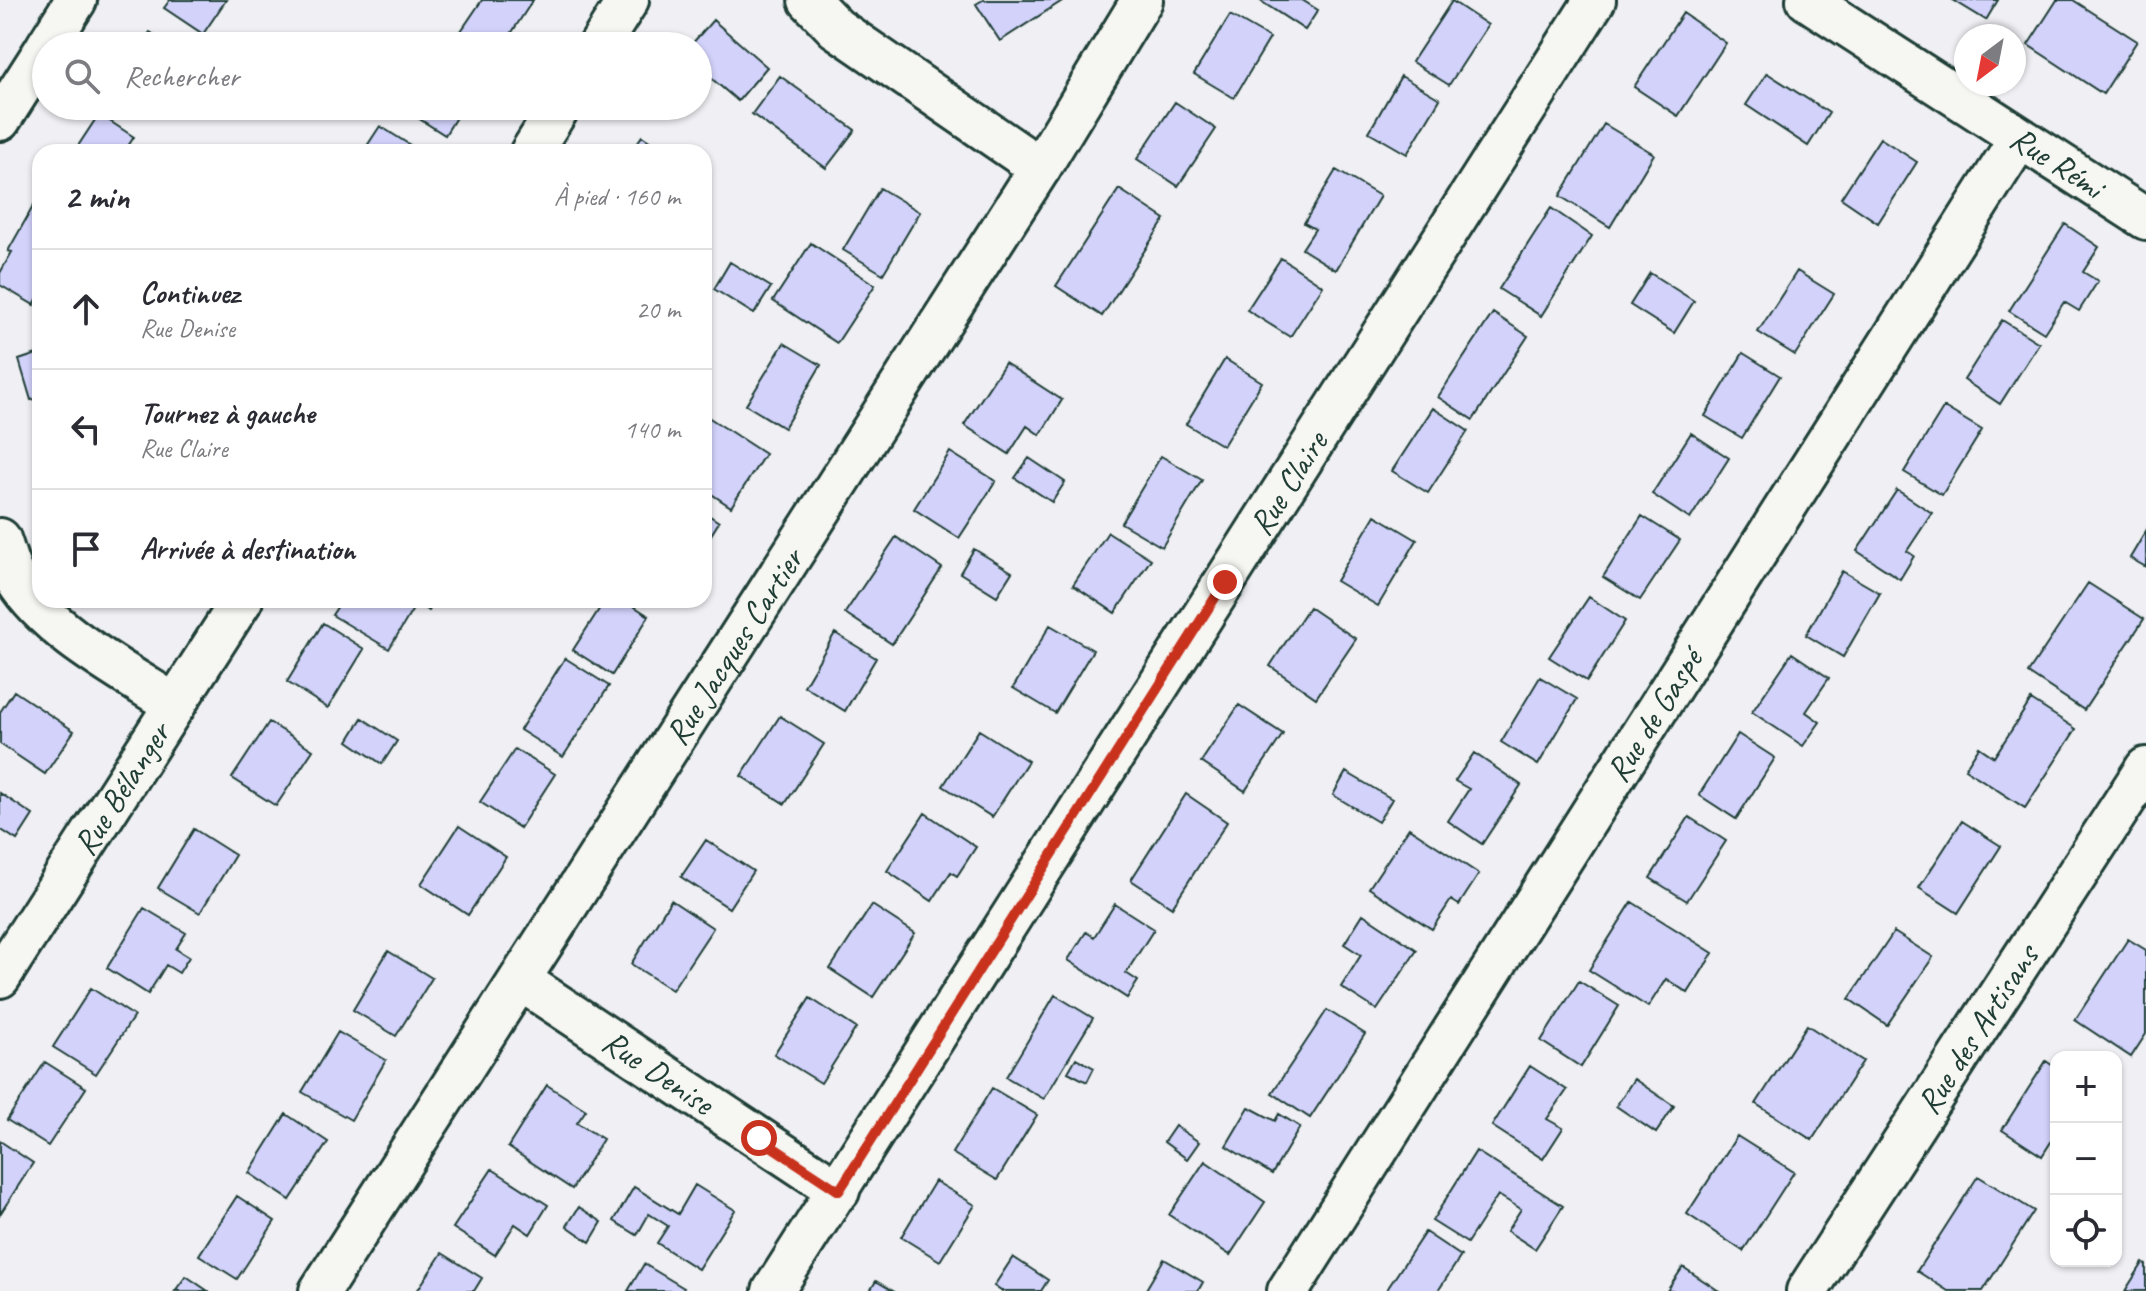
<!DOCTYPE html>
<html lang="fr">
<meta charset="utf-8">
<style>
:root{--surface:#fff;--page:#f7f7f7;--text:#2b2b33;--muted:#7c7c81;--line:#e1e1e2}
body{margin:0;font-family:Caveat,sans-serif;background:var(--page);color:var(--text)}
.controls{position:absolute;right:24px;bottom:24px;display:grid;overflow:hidden;border-radius:16px;box-shadow:0 2px 6px #0004}
.controls button{width:72px;height:72px;display:grid;place-items:center;padding:0;border:0;border-bottom:2px solid var(--line);background:var(--surface);color:var(--text);font:40px sans-serif}
.compass{position:absolute;left:1954px;top:24px;width:72px;height:72px;border-radius:50%;background:var(--surface);box-shadow:0 2px 6px #0004;rotate:212deg}
.stop{position:absolute;width:24px;height:24px;margin:-18px;border:6px solid #c8321e;border-radius:50%;background:#fff}
.stop.end{background:#c8321e;border-color:#fff;box-shadow:0 2px 8px #0008}
.list{margin:0;padding:0;list-style:none}
h2{display:flex;justify-content:space-between;align-items:center;height:104px;margin:0;padding:0 32px;font-size:34px}
h2 small{font-size:26px;font-weight:400;color:var(--muted)}
.list li{display:grid;grid-template-columns:52px 1fr auto;gap:24px;align-items:center;box-sizing:border-box;height:120px;padding:0 32px;border-top:2px solid var(--line)}
.list b{display:block;font-size:30px;white-space:nowrap}
.list p{margin:0;font-size:26px;white-space:nowrap;color:var(--muted)}
.list em{font-size:26px;font-style:normal;color:var(--muted)}
.icon{flex:none;width:44px;height:44px;fill:none;stroke:currentColor;stroke-width:2;stroke-linecap:round;stroke-linejoin:round}
.map{position:relative;flex:none;width:2146px;height:1291px;overflow:hidden}
.search{position:absolute;background:var(--surface);box-shadow:0 2px 6px #0004;left:32px;top:32px;width:680px;height:88px;display:flex;align-items:center;gap:20px;box-sizing:border-box;padding:0 28px;border-radius:44px;color:var(--muted);font-size:30px}
.panel{position:absolute;background:var(--surface);box-shadow:0 2px 6px #0004;left:32px;top:144px;width:680px;height:464px;border-radius:24px}
.map>svg:first-child{display:block}
</style>
<div class="map">
<svg width="2146" height="1291" viewBox="0 0 2146 1291">
<rect width="100%" height="100%" fill="#efeff4"/>
<filter id="ink" filterUnits="userSpaceOnUse"><feTurbulence type="fractalNoise" baseFrequency=".0125" numOctaves="2"/><feDisplacementMap in="SourceGraphic" scale="16" xChannelSelector="R" yChannelSelector="G"/><feConvolveMatrix kernelMatrix="1 2 1 2 8 2 1 2 1" color-interpolation-filters="sRGB"/></filter>
<g filter="url(#ink)">
<!-- building -->
<path fill="#d2d2fb" stroke="#1f3d34" stroke-width="2" d="M170,0H226L203,34L164,8Z
M482,0H533L503,46H465L455,40Z
M983,0H1061L1062,1L1000,41L976,4Z
M1259,0H1302L1318,10L1305,30Z
M1953,0H1998L1986,20Z
M2057,0H2073L2137,41L2103,94L2028,45Z
M1452,1L1488,25L1449,85L1412,62Z
M1683,13L1726,43L1678,116L1634,87Z
M1230,15L1270,38L1234,98L1194,74Z
M713,20L767,67L738,101L698,67V46H690Z
M150,32L172,46H140Z
M1767,73L1829,113L1808,146L1746,105Z
M780,76L855,130L826,168L752,114Z
M1401,76L1440,99L1407,154L1369,132Z
M1175,102L1216,129L1178,186L1137,159Z
M399,106H463L445,135Z
M99,114L134,137L124,152H74Z
M1604,124L1654,154L1610,227L1560,196Z
M380,126L421,152H363Z
M642,136L666,152H631Z
M1880,138L1917,162L1878,223L1841,198Z
M1336,170L1380,196L1336,270L1302,249L1315,229L1304,223Z
M880,188L920,212L883,274L843,250Z
M1119,189L1165,219L1102,316L1056,286Z
M39,196L40,294L34,305L0,285V273L12,252L8,251Z
M1551,208L1592,236L1541,316L1499,289Z
M2065,224L2099,247L2083,272L2098,281L2079,311L2064,302L2044,333L2009,311Z
M811,243L875,285L837,343L773,301Z
M1281,258L1323,286L1290,337L1247,310Z
M730,262L771,287L754,314L714,289Z
M1797,271L1834,294L1795,355L1758,332Z
M1650,273L1694,301L1674,333L1630,305Z
M1493,313L1528,336L1473,420L1438,397Z
M2002,320L2039,343L2000,404L1964,380Z
M784,343L821,365L784,428L746,405Z
M40,353V398L31,400L19,360Z
M1743,353L1780,376L1742,438L1705,416Z
M1225,359L1262,382L1223,446L1186,424Z
M1005,363L1062,400L1040,435L1027,426L1009,454L964,425Z
M1944,407L1982,430L1942,495L1904,472Z
M1433,408L1468,431L1428,493L1392,471Z
M705,415L765,454L731,507L704,489Z
M1691,433L1729,458L1690,519L1652,494Z
M950,452L996,481L959,538L914,509Z
M1161,456L1202,480L1162,547L1121,523Z
M1029,458L1065,482L1052,502L1015,478Z
M1897,490L1932,513L1907,551L1914,556L1900,579L1857,551Z
M704,512L719,522L704,546Z
M1375,515L1417,540L1378,606L1336,581Z
M1642,516L1680,540L1640,600L1603,577Z
M2146,531V567L2130,558Z
M1108,532L1151,559L1115,613L1073,585Z
M896,537L942,568L892,644L845,613Z
M974,549L1012,572L997,596L960,573Z
M1842,571L1880,593L1843,657L1806,635Z
M2088,583L2144,619L2084,710L2028,673Z
M1589,597L1625,621L1587,681L1549,657Z
M342,600H435L429,611L416,604L389,649L332,615Z
M605,600H624L649,616L612,675L573,650Z
M1309,607L1356,639L1316,698L1270,666Z
M323,623L364,649L328,708L287,682Z
M1050,625L1093,650L1055,713L1013,688Z
M835,633L876,658L845,711L804,686Z
M1792,653L1829,678L1806,712L1820,722L1803,746L1752,712Z
M565,658L609,686L563,757L520,730Z
M1540,677L1577,699L1538,765L1501,742Z
M14,691L74,731L45,774L0,744V712Z
M2031,700L2076,729L2025,808L1965,769L1979,747L1994,757Z
M1239,705L1283,734L1245,791L1201,762Z
M780,716L824,744L785,804L741,776Z
M362,718L397,741L382,764L348,741Z
M269,722L313,750L276,806L232,778Z
M979,730L1028,761L992,817L943,786Z
M1738,734L1775,758L1736,819L1699,795Z
M515,749L555,774L520,828L480,802Z
M1474,753L1521,785L1482,844L1448,821L1469,789L1455,781Z
M1346,772L1392,799L1378,822L1333,795Z
M0,793L33,815L17,840L0,829Z
M1186,794L1227,822L1172,907L1131,880Z
M925,813L976,847L957,876L951,872L932,901L887,871Z
M1689,817L1726,841L1687,901L1650,878Z
M1962,821L2001,846L1958,913L1919,888Z
M459,826L506,857L468,915L421,884Z
M1409,828L1479,874L1459,905L1451,900L1432,929L1369,888Z
M194,829L235,855L200,913L158,888Z
M706,840L753,871L729,908L681,877Z
M671,900L713,928L672,990L631,964Z
M1632,902L1713,953L1688,993L1666,979L1648,1007L1589,970Z
M1115,904L1154,929L1126,973L1138,981L1127,998L1068,960L1086,932L1094,937Z
M872,905L915,933L873,997L830,969Z
M144,908L186,933L176,949L189,957L179,973L166,965L148,994L107,968Z
M1363,914L1417,950L1377,1010L1341,987L1361,955L1344,944Z
M1894,932L1933,957L1887,1025L1849,999Z
M2128,939L2146,950V1034L2131,1057L2075,1020Z
M388,951L432,978L396,1036L353,1010Z
M1579,981L1619,1006L1581,1067L1541,1041Z
M91,988L134,1016L96,1074L53,1047Z
M1055,995L1093,1018L1044,1099L1006,1077Z
M810,998L856,1028L821,1083L774,1054Z
M1327,1010L1365,1034L1310,1118L1272,1093Z
M1807,1025L1863,1061L1812,1140L1756,1104Z
M338,1032L386,1060L351,1120L302,1092Z
M1076,1058L1094,1068L1087,1082L1068,1072Z
M2046,1061L2056,1068V1134L2042,1156L2002,1130Z
M45,1062L86,1088L48,1146L7,1120Z
M1530,1066L1567,1090L1547,1119L1563,1128L1543,1159L1492,1126Z
M1634,1079L1674,1106L1656,1133L1616,1106Z
M547,1085L586,1110L577,1123L603,1139L572,1189L508,1147Z
M992,1088L1037,1115L997,1180L952,1153Z
M1249,1107L1275,1121L1279,1114L1300,1127L1272,1174L1226,1146Z
M286,1114L328,1142L290,1200L249,1173Z
M1175,1126L1199,1142L1187,1159L1164,1142Z
M1737,1136L1794,1172L1743,1251L1687,1214Z
M0,1141L33,1163L0,1214Z
M1476,1151L1563,1206L1535,1249L1507,1231L1521,1209L1498,1195L1467,1243L1432,1221Z
M1205,1161L1265,1202L1230,1255L1169,1215Z
M492,1169L548,1205L530,1234L515,1224L495,1255L453,1228Z
M1978,1176L2034,1211L1983,1291H1948L1917,1271Z
M935,1181L975,1205L940,1261L901,1237Z
M695,1185L735,1210L698,1269L657,1243L668,1226L649,1214L637,1235L614,1221L634,1187L678,1214Z
M237,1196L275,1221L237,1279L199,1255Z
M579,1207L602,1222L590,1242L567,1226Z
M1425,1232L1461,1256L1438,1291H1386Z
M442,1253L482,1278L474,1291H417Z
M1013,1257L1048,1280L1041,1291H1001L994,1286Z
M1164,1259L1203,1282L1198,1291H1145Z
M2143,1263L2146,1265V1291H2125Z
M644,1264L684,1288L682,1291H628Z
M1683,1267L1719,1291H1667Z
M186,1276L208,1291H175Z
M876,1281L893,1291H870Z"/>
<g fill="none" stroke-linecap="round" stroke-linejoin="round">
<!-- street casing -->
<g stroke="#1f3d34" stroke-width="46">
<g id="street">
<path d="M809,0L836,28L1040,168"/>
<path id="s1" d="M1807,0L2146,219"/>
<path d="M47,46L76,0"/>
<path d="M599,46L628,0"/>
<path d="M0,120L46,48"/>
<path d="M531,152L560,106"/>
<path d="M0,539C5,552 8,568 16,580C49,633 123,671 175,705"/>
<path id="s2" d="M0,977L242,600"/>
<path id="s3" d="M520,980L839,1191"/>
<path id="s4" d="M320,1291L1040,168L1142,0"/>
<path id="s5" d="M773,1291L1595,0"/>
<path id="s6" d="M1288,1291L2019,139"/>
<path id="s7" d="M1807,1291L2146,768"/>
</g>
</g>
<!-- street -->
<use href="#street" stroke="#f6f6f2" stroke-width="40"/>
</g>
</g>
<g fill="none" stroke-linecap="round" stroke-linejoin="round" filter="url(#ink)">
<!-- route -->
<path stroke="#c8321e" stroke-width="10" d="M759,1138L839,1191L1225,582"/>
</g>
<g text-anchor="middle" stroke-width="6" stroke-linejoin="round" paint-order="stroke">
<!-- street labels -->
<g font-size="34" fill="#1f3d34" stroke="#f6f6f2">
<text dy="12" stroke="none"><textPath href="#s1" startOffset="298">Rue Rémi</textPath></text>
<text dy="12" stroke="none"><textPath href="#s5" startOffset="958">Rue Claire</textPath></text>
<text dy="12" stroke="none"><textPath href="#s4" startOffset="766">Rue Jacques Cartier</textPath></text>
<text dy="12" stroke="none"><textPath href="#s6" startOffset="682">Rue de Gaspé</textPath></text>
<text dy="12" stroke="none"><textPath href="#s2" startOffset="224">Rue Bélanger</textPath></text>
<text dy="12" stroke="none"><textPath href="#s7" startOffset="312">Rue des Artisans</textPath></text>
<text dy="12" stroke="none"><textPath href="#s3" startOffset="166">Rue Denise</textPath></text>
</g>
</g>
</svg>
<div class="controls">
<button>+</button>
<button>−</button>
<button><svg class="icon" aria-label="locate" viewBox="0 0 24 24"><circle cx="12" cy="12" r="6"/><path d="M12 2v4M12 18v4M2 12h4M18 12h4"/></svg></button>
</div>
<svg class="compass" viewBox="-18 -18 36 36"><path d="M0-13l5 13h-10z" fill="#e53935"/><path d="M0 13l5-13h-10z" fill="#7c7c81"/></svg>
<div class="stop" style="left:759px;top:1138px"></div>
<div class="stop end" style="left:1225px;top:582px"></div>
<div class="search"><svg class="icon" aria-label="search" viewBox="0 0 24 24"><circle cx="10" cy="10" r="6"/><path d="M15 15l6 6"/></svg>Rechercher</div>
<section class="panel">
<h2>2 min<small>À pied · 160 m</small></h2>
<ul class="list">
<li><svg class="icon" aria-label="ahead" viewBox="0 0 24 24"><path d="M12 20V5M6 11l6-6 6 6"/></svg><div><b>Continuez</b><p>Rue Denise</p></div><em>20 m</em></li>
<li><svg class="icon" aria-label="left" viewBox="0 0 24 24"><path d="M17 20v-9H6M10 6l-5 5 5 5"/></svg><div><b>Tournez à gauche</b><p>Rue Claire</p></div><em>140 m</em></li>
<li><svg class="icon" aria-label="arrive" viewBox="0 0 24 24"><path d="M6 21V4h12l-3 4 3 4H6"/></svg><div><b>Arrivée à destination</b></div></li>
</ul>
</section>
</div>
